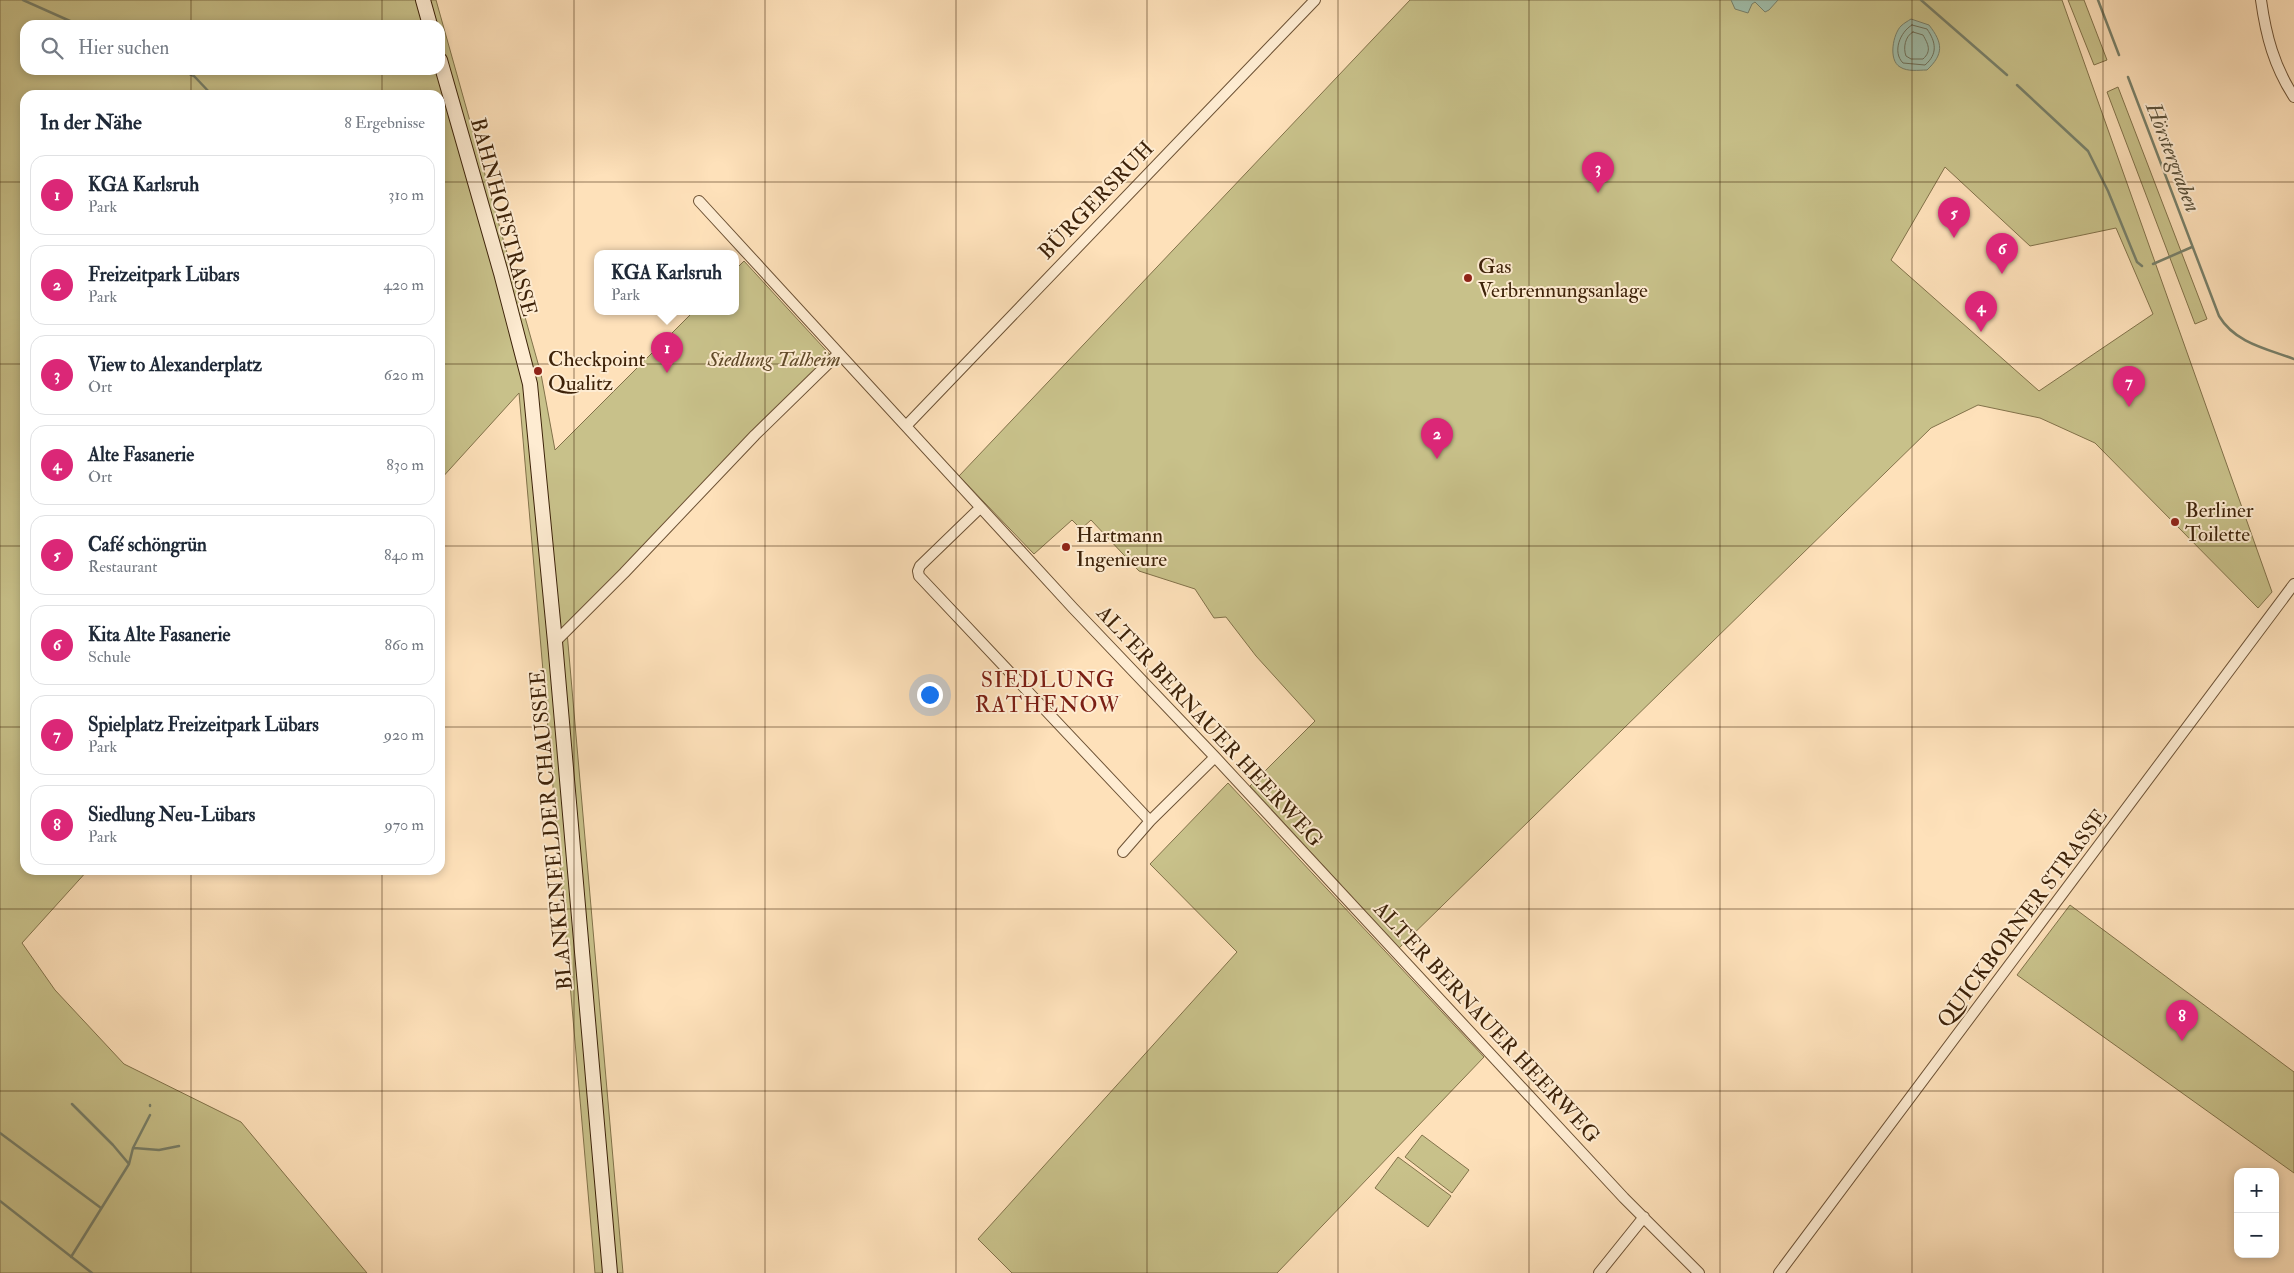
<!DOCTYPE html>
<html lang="de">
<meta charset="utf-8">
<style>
:root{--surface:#fff;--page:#f6f6f7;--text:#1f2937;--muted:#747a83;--line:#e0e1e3;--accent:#db2777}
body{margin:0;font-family:"IM FELL Double Pica",serif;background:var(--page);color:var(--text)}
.controls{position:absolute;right:15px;bottom:15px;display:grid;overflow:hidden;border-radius:10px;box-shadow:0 2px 8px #0003}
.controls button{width:45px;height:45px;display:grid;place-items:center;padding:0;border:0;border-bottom:1px solid var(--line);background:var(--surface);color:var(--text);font:25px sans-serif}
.you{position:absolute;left:929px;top:694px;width:18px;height:18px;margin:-12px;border:4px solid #fff;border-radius:50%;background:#1a73e8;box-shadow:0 0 0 8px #1a73e833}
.badge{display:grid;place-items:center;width:32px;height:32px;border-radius:50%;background:var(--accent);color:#fff;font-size:16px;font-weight:700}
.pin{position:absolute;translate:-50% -41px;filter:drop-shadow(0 1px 2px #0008)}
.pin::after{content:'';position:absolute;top:26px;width:18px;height:15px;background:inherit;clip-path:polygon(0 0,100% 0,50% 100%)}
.popup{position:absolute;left:594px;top:250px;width:145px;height:65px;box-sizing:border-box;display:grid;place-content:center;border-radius:10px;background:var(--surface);filter:drop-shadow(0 1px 4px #0005);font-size:16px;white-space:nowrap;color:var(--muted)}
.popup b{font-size:19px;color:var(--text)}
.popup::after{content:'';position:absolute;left:50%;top:100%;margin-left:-10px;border:10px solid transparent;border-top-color:var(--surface)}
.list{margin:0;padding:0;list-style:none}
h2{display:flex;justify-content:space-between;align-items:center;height:65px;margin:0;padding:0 20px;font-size:21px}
h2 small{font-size:16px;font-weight:400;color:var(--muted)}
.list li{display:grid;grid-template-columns:32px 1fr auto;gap:15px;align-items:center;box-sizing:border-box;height:80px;margin:0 10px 10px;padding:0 10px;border:1px solid var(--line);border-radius:15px}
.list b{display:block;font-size:19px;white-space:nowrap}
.list p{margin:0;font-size:16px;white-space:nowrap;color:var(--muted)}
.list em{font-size:16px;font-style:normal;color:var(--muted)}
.icon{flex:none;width:28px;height:28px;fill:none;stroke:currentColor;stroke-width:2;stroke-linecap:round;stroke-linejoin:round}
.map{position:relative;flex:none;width:2294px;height:1273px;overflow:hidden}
.search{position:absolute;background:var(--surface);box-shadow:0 2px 8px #0003;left:20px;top:20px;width:425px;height:55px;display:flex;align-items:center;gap:12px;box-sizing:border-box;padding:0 18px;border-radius:15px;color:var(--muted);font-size:19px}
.panel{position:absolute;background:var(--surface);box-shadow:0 2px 8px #0003;left:20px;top:90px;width:425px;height:785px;border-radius:15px}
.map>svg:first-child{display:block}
</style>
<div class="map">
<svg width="2294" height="1273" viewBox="0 0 2294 1273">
<rect width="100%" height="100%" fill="#fee1ba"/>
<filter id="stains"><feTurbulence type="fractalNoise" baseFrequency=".004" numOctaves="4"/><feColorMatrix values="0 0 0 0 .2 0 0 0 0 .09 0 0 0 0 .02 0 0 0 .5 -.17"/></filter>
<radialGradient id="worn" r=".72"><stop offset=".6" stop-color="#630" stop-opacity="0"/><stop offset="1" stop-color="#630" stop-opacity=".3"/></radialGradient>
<!-- green -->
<path fill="#c8c18a" stroke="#82724a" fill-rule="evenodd" d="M0,0H436L541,374L555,450L693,312H736V269L744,261L834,359L567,632L623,1273H595L519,393L440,480V95H25V870H88L22,943L55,990L124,1064L241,1122L367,1273H0ZM25,25H440V70H25Z
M1410,0H2062L2272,592L2258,608L2095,443L2040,418L1978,405L1931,428L1399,948L1250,786L1315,721L1256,656L1226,617L1214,618L1195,589L1139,571L1091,520L1081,529L1072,520L1034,554L959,476ZM1945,167L2030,246L2116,228L2153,314L2039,391L1891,260Z
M2068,0H2084L2107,60L2094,65Z
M2118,87L2207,319L2195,324L2107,92Z
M1228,783L1484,1057L1277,1273H1012L978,1239L1237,952L1150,864Z
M2070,905L2294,1072V1173L2017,975Z
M1422,1135L1469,1170L1452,1193L1405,1157Z
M1398,1157L1451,1196L1428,1227L1375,1188Z"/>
<!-- water -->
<path fill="#a0beab" stroke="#78806a" d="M1731,0H1778L1769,10L1765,12L1755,2L1752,4L1748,13L1735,9Z
M1911,19L1929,25C1943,43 1944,54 1927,70C1918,70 1908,72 1900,67C1888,60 1893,34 1901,26C1904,23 1908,21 1911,19Z"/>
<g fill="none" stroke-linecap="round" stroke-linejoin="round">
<!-- shore -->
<path stroke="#6e705a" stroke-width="1" d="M1912,25L1927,29C1936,42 1938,54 1925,65L1903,63C1892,52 1900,32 1912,25Z
M1913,32L1923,35C1928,44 1932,51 1923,59H1911L1906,56C1903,48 1905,36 1913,32Z"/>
<!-- stream -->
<path stroke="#78806a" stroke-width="2.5" d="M23,0L79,25
M1921,0L2007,75
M2098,0L2119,55
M181,70L194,76L212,95
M2128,77L2219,316C2235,343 2267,349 2294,359
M2017,85L2088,151L2108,191L2137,262L2142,266
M2153,264L2192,247
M72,1104L113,1145L129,1164
M150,1106V1105
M0,1133L101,1208
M134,1148L159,1150L179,1146
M0,1201L92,1273
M71,1257L129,1164L133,1148L150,1115"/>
<!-- street casing -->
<g stroke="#6d5235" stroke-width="12">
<path id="street" d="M2261,0C2266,36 2274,66 2294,97
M699,201L1073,608L1215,757L1624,1198L1699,1273
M906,426L1315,0
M980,508L920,566L918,571L919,576L1150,821
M555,642L624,573L755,435L838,354
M1123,852L1150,821L1215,757
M1599,1273L1644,1217
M1779,1273L2294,584"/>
</g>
<!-- secondary casing -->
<g stroke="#3d2209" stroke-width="16">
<path id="secondary" d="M423,0L430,25
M440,60L501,273L530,384L555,642L610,1273"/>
</g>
<!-- street -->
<use href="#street" stroke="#feecd2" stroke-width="10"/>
<!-- secondary -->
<use href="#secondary" stroke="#feecd2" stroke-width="14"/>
</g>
<!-- grid -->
<path fill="none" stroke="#3d2209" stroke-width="1" stroke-opacity="0.55" d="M191,0V25M382,0V25M574,0V1273M765,0V1273M956,0V1273M1147,0V1273M1338,0V1273M1529,0V1273M1720,0V1273M1912,0V1273M2103,0V1273M191,70V95M382,70V95M0,182H25M440,182H2294M0,364H25M440,364H2294M0,546H25M440,546H2294M0,727H25M440,727H2294M191,870V1273M382,870V1273M0,909H2294M0,1091H2294"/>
<!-- markers -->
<g fill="#8f2418" stroke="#feecd2" stroke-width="2">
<circle cx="1468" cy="278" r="5"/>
<circle cx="538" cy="371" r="5"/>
<circle cx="2175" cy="522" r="5"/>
<circle cx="1066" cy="547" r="5"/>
</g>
<g text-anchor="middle" stroke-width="4" stroke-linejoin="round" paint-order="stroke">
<!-- street labels -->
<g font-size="21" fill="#3d2209" stroke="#feecd2">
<text transform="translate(1096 200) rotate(-46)" y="7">BÜRGERSRUH</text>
<text transform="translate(504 217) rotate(75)" y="7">BAHNHOFSTRASSE</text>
<text transform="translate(1210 726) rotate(47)" y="7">ALTER BERNAUER HEERWEG</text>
<text transform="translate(551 830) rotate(-95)" y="7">BLANKENFELDER CHAUSSEE</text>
<text transform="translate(2022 918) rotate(-53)" y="7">QUICKBORNER STRASSE</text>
<text transform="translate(1487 1022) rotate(47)" y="7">ALTER BERNAUER HEERWEG</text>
</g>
<!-- poi labels -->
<g font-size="21" fill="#3d2209" stroke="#feecd2" text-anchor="start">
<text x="1478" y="273">Gas<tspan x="1478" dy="24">Verbrennungsanlage</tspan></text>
<text x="548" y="366">Checkpoint<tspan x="548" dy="24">Qualitz</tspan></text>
<text x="2185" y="517">Berliner<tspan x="2185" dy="24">Toilette</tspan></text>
<text x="1076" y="542">Hartmann<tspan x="1076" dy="24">Ingenieure</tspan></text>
</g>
<!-- park labels -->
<g font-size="21" font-style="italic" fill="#604a29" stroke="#feecd2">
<text x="774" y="366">Siedlung Talheim</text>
</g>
<!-- water labels -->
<g font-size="22" font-style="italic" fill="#5b513a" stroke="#feecd2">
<text transform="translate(2174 157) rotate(69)" y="8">Hörstergraben</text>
</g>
<!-- neighbourhood labels -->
<g font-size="22" letter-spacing="1" fill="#7a1f14" stroke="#feecd2">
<text x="1048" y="687">SIEDLUNG<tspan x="1048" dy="25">RATHENOW</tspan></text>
</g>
</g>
<rect width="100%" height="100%" filter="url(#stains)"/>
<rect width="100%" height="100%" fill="url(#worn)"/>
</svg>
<div class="controls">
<button>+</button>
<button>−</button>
</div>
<div class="you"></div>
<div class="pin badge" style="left:667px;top:373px">1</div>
<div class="popup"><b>KGA Karlsruh</b>Park</div>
<div class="pin badge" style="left:1437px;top:459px">2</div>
<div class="pin badge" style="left:1598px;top:193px">3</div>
<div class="pin badge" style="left:1981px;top:332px">4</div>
<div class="pin badge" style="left:1954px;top:238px">5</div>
<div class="pin badge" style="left:2002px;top:274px">6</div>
<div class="pin badge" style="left:2129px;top:407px">7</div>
<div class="pin badge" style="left:2182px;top:1041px">8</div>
<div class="search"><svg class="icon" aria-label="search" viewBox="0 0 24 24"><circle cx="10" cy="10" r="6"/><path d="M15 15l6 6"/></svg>Hier suchen</div>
<section class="panel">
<h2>In der Nähe<small>8 Ergebnisse</small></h2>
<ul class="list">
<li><span class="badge">1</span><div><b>KGA Karlsruh</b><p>Park</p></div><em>310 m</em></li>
<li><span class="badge">2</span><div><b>Freizeitpark Lübars</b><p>Park</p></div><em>420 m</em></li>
<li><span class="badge">3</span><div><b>View to Alexanderplatz</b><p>Ort</p></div><em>620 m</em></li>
<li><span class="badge">4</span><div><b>Alte Fasanerie</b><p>Ort</p></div><em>830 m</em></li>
<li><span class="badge">5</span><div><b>Café schöngrün</b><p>Restaurant</p></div><em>840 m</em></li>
<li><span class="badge">6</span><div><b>Kita Alte Fasanerie</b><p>Schule</p></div><em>860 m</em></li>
<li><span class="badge">7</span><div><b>Spielplatz Freizeitpark Lübars</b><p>Park</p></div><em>920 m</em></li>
<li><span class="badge">8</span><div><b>Siedlung Neu-Lübars</b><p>Park</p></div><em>970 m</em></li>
</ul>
</section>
</div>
